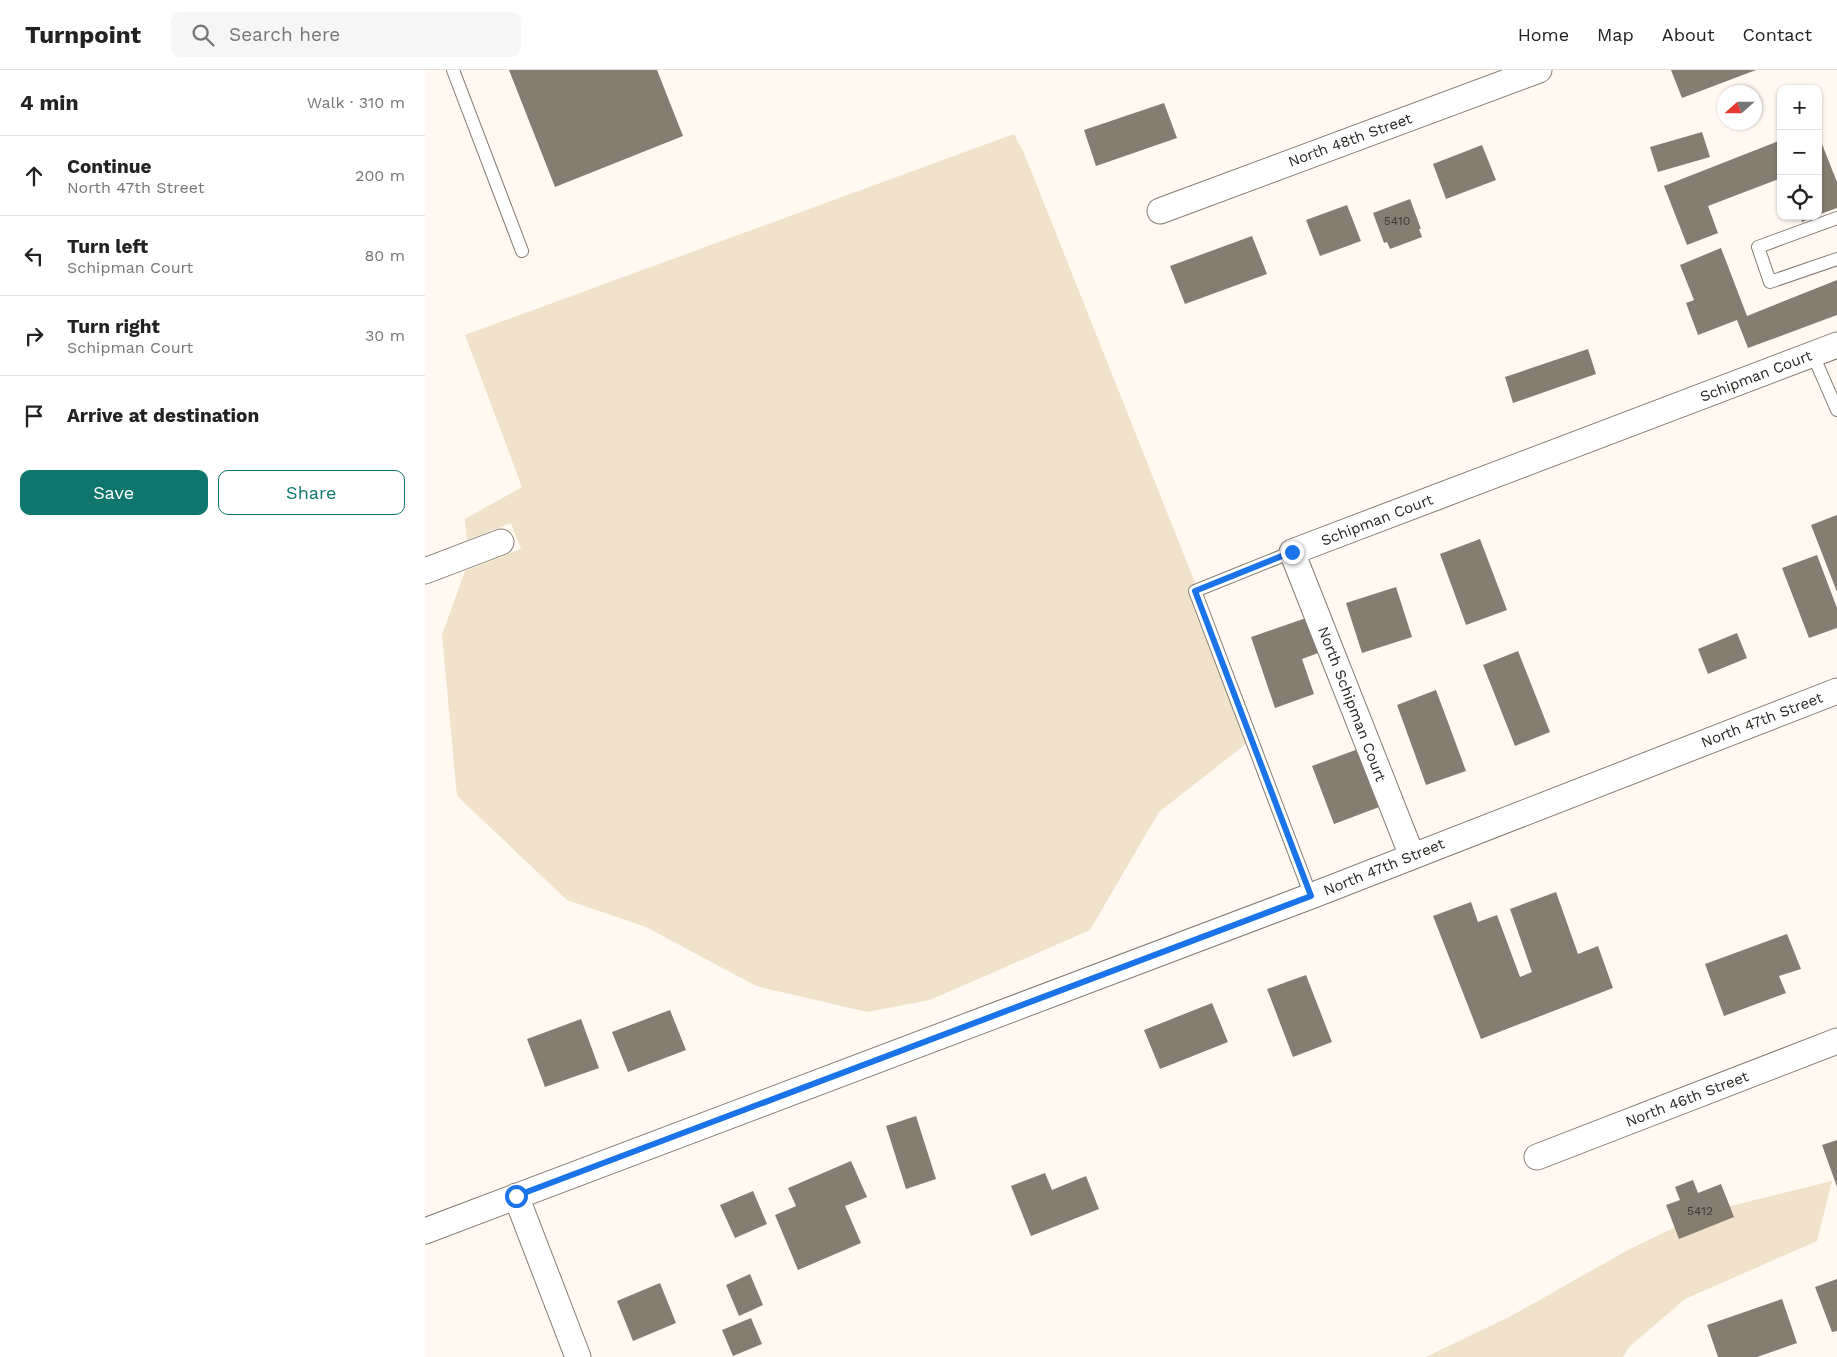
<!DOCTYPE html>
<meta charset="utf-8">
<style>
:root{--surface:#fff;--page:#f6f6f6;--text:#222;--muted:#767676;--line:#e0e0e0;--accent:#0f766e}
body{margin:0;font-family:"Work Sans",sans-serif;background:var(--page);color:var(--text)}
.controls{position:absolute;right:15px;top:15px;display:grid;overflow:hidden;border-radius:10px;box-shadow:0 1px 4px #0004}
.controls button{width:45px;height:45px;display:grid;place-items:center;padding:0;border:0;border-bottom:1px solid var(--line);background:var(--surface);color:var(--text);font:25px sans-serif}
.compass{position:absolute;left:1292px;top:15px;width:45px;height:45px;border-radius:50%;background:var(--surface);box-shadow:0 1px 4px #0004;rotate:249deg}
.stop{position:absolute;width:15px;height:15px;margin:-11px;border:4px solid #1a73e8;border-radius:50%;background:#fff}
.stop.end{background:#1a73e8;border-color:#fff;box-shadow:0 1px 5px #0008}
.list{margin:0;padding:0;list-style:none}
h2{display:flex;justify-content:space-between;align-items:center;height:65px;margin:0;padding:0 20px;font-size:21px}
h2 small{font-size:16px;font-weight:400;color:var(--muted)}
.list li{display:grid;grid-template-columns:32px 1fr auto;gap:15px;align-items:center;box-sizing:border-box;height:80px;padding:0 20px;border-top:1px solid var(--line)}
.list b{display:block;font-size:19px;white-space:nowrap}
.list p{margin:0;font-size:16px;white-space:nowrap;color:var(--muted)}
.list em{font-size:16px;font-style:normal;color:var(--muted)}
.actions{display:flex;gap:10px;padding:15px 20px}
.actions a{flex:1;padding:11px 0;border:1px solid var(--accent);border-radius:10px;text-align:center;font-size:18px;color:var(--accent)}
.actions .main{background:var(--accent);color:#fff}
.icon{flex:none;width:28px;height:28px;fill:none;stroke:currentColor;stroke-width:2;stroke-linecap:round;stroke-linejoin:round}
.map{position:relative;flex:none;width:1412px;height:1287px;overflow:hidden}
header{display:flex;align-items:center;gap:30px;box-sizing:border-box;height:70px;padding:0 25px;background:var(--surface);border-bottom:1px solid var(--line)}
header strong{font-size:24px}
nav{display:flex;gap:28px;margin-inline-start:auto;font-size:18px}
.search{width:350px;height:45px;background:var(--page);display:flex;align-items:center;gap:12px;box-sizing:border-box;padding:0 18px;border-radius:10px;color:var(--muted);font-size:19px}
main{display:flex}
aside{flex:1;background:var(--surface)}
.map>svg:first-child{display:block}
</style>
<header>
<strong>Turnpoint</strong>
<div class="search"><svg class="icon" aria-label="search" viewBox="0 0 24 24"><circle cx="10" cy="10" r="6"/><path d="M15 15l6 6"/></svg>Search here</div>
<nav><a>Home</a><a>Map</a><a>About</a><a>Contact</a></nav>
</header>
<main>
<aside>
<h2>4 min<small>Walk · 310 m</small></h2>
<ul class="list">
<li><svg class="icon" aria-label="ahead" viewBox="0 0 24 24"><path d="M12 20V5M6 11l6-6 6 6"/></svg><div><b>Continue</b><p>North 47th Street</p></div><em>200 m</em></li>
<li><svg class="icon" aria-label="left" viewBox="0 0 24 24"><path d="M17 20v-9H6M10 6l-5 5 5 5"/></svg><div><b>Turn left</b><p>Schipman Court</p></div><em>80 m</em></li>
<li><svg class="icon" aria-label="right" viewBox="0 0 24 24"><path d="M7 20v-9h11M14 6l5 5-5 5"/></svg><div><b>Turn right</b><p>Schipman Court</p></div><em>30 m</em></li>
<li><svg class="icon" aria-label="arrive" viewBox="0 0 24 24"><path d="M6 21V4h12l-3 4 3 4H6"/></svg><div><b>Arrive at destination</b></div></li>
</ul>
<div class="actions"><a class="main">Save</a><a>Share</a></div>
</aside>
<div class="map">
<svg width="1412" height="1287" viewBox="0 0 1412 1287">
<rect width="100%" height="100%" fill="#fff9f1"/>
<!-- green -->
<path fill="#f1e2cc" d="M589,64L599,83L831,666L734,742L665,860L505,930L442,942L331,916L221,857L142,830L32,726L17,565L40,501L96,479L86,453L42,470L40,449L97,417L40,265Z
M1407,1111L1392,1171L1260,1229L1204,1277L1198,1287H1001L1086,1246L1203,1180L1281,1142Z"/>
<!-- building -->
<path fill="#857d71" d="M84,0H232L258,66L130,117Z
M1246,0H1331L1257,28Z
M739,33L752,68L671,96L659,60Z
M1277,62L1285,87L1233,102L1225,77Z
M1393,64L1412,112V138L1393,145Z
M1356,70V108L1283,136L1293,163L1262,175L1239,116Z
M1057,75L1071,110L1021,129L1008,94Z
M985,129L996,159H994L997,167L965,179L962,172L959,173L948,143Z
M922,135L936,171L895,186L881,150Z
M1375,146H1391L1377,152Z
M827,166L842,204L760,234L745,196Z
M1296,178L1322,246L1412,210V245L1323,278L1312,250L1273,265L1261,233L1269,230L1255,195Z
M1163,279L1171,304L1088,333L1080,307Z
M1412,445V522L1386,455Z
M1055,469L1082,540L1041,555L1015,484Z
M1392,485L1412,538V558L1384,568L1357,498Z
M971,517L987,567L937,583L921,533Z
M884,547L896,582L877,589L889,624L850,638L826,567Z
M1312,563L1322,588L1283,604L1273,579Z
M1093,581L1125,662L1090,676L1058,595Z
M1011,620L1041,701L1001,715L972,635Z
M936,678L957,736L909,754L887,696Z
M1131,822L1153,884L1173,876L1188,918L1056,969L1008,846L1046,832L1053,852L1072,845L1095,907L1107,902L1085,839Z
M1362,864L1376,899L1354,906L1361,923L1299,946L1280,894Z
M881,905L907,972L868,987L842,919Z
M787,933L803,972L735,999L719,960Z
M245,940L261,980L203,1002L187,962Z
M156,949L174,998L120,1017L102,969Z
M491,1046L511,1109L481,1119L461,1056Z
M1412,1070V1117L1397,1075Z
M426,1091L442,1127L420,1136L436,1173L373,1200L350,1145L371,1136L363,1118Z
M620,1103L627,1120L661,1106L674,1139L606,1166L586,1116Z
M1268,1110L1273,1123L1296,1114L1309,1147L1254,1169L1241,1135L1255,1130L1250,1117Z
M328,1121L342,1154L310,1168L295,1135Z
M325,1204L338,1235L314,1246L301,1215Z
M1412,1209V1261L1407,1262L1390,1217Z
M235,1213L251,1253L208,1271L192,1231Z
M1357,1229L1372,1273L1332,1287H1293L1282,1255Z
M326,1248L337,1274L308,1286L297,1260Z"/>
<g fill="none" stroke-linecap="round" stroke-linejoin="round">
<!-- lane casing -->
<g stroke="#857d70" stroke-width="14">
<path id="lane" d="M28,0L97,181
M1412,148L1333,177L1345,212L1412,189
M1388,285L1412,340
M867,482L770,521L886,826"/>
</g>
<!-- street casing -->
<g stroke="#857d70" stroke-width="27">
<path id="street" d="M735,141L1114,0
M0,501L76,472
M987,786L867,482L1412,275
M1112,1087L1412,971
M91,1126L153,1287
M0,1161L886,826L1412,621"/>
</g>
<!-- lane -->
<use href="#lane" stroke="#fff" stroke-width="12"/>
<!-- street -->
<use href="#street" stroke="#fff" stroke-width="25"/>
</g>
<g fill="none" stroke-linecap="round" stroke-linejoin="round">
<!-- route -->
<path stroke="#1a73e8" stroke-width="6" d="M91,1126L886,826L770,521L867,482"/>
</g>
<g text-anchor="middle" stroke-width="4" stroke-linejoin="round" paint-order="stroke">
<!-- number labels -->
<g font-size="12" fill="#3f3b34">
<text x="972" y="155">5410</text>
<text x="1275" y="1145">5412</text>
</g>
<!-- street labels -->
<g font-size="15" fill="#282520" stroke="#fff">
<text transform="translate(925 70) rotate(-20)" y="5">North 48th Street</text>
<text transform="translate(1331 306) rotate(-21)" y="5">Schipman Court</text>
<text transform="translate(952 450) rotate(-21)" y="5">Schipman Court</text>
<text transform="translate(927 634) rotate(69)" y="5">North Schipman Court</text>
<text transform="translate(1337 650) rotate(-21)" y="5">North 47th Street</text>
<text transform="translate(959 797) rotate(-22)" y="5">North 47th Street</text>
<text transform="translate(1262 1029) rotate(-21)" y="5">North 46th Street</text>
</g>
</g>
</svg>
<div class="controls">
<button>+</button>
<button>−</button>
<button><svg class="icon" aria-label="locate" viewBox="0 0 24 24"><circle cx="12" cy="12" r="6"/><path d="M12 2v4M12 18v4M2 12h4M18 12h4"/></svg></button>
</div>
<svg class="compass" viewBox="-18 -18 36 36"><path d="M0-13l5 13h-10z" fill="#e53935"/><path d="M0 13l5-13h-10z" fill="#767676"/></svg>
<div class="stop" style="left:91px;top:1126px"></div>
<div class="stop end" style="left:867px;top:482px"></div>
</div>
</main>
